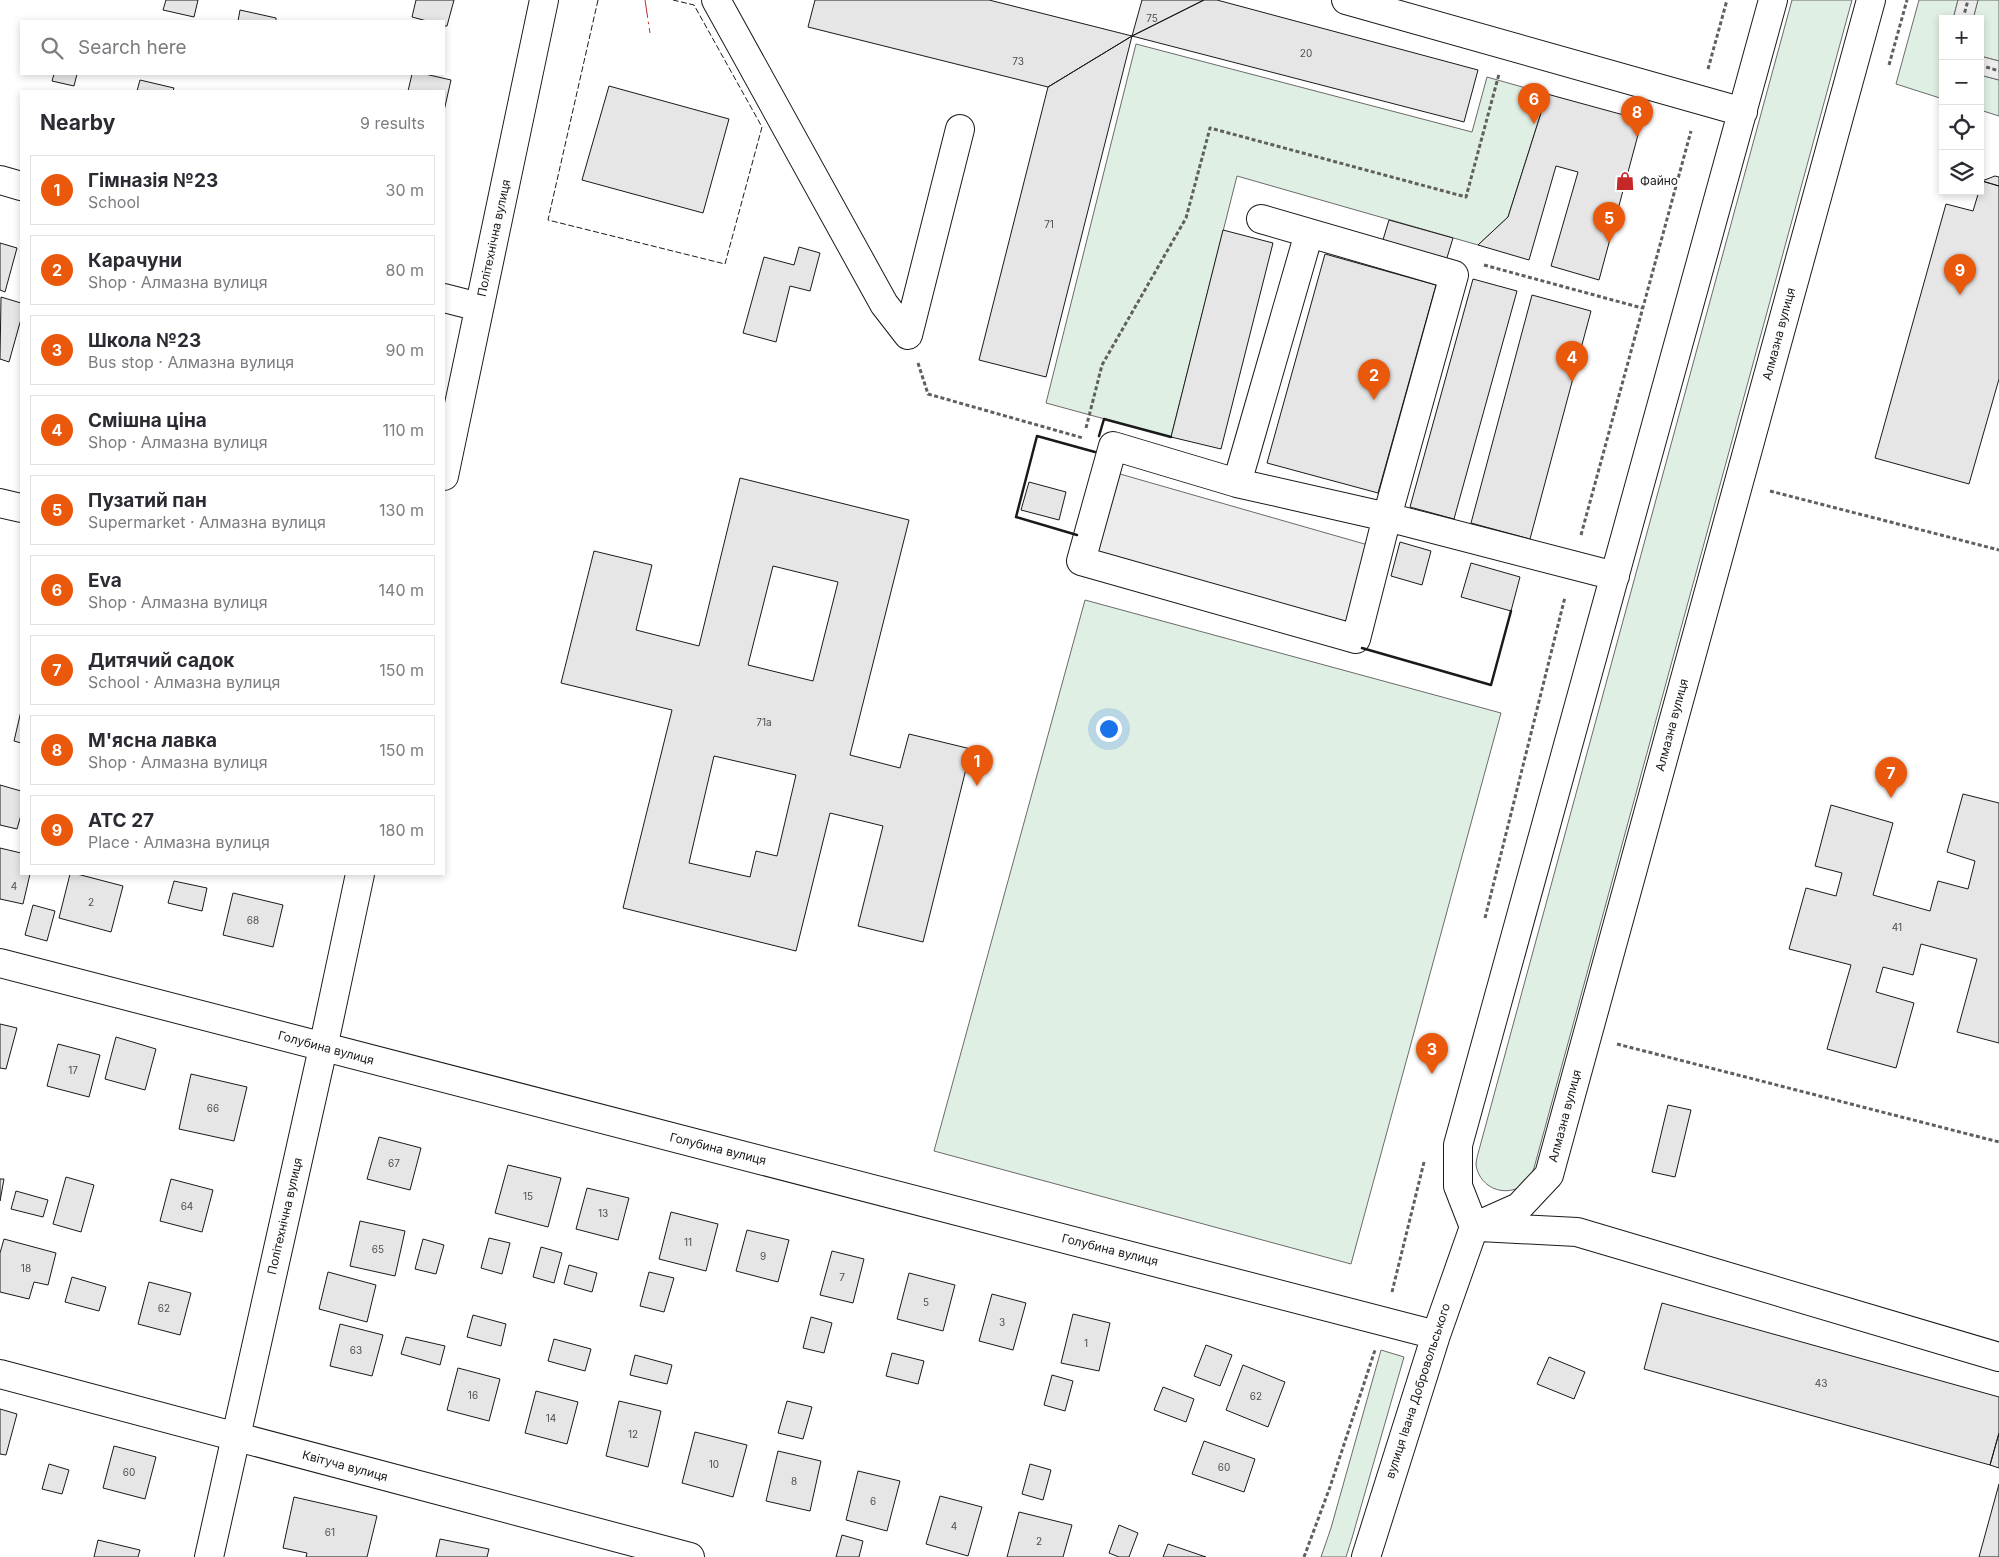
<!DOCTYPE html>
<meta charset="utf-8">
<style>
:root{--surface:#fff;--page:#f7f7f7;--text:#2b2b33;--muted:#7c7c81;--line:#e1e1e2;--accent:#ea580c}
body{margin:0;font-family:Inter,sans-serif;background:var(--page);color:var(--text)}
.controls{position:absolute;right:15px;top:15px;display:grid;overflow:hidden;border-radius:0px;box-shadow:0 2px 8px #0003}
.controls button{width:45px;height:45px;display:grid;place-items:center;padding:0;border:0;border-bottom:1px solid var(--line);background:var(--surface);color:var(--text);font:25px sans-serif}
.you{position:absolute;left:1108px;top:728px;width:18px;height:18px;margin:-12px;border:4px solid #fff;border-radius:50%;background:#1a73e8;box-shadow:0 0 0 8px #1a73e833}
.badge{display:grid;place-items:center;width:32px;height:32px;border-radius:50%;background:var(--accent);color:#fff;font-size:16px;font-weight:700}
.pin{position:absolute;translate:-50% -41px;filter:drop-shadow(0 1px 2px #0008)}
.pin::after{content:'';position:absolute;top:26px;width:18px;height:15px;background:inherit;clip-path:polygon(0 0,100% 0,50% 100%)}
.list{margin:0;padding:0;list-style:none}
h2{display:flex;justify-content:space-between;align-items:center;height:65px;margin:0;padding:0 20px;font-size:21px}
h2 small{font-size:16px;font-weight:400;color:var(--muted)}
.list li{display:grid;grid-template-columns:32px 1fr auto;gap:15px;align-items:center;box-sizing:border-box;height:70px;margin:0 10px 10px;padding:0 10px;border:1px solid var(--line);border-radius:0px}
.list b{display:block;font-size:19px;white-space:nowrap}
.list p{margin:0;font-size:16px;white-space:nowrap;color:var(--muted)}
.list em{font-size:16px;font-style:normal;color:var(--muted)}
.icon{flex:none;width:28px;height:28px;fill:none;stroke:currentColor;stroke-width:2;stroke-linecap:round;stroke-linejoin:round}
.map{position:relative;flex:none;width:1999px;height:1557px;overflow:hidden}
.search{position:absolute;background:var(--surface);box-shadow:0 2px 8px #0003;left:20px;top:20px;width:425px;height:55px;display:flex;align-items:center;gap:12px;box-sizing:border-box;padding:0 18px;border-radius:0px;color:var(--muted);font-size:19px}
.panel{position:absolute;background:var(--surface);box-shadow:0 2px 8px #0003;left:20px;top:90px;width:425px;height:785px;border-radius:0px}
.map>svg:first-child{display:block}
</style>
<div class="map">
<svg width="1999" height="1557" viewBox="0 0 1999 1557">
<rect width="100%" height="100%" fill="#fff"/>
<!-- green -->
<path fill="#e0efe3" stroke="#6a6a6a" d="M1792,0H1852L1534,1168C1532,1173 1530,1178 1527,1182C1509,1199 1480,1190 1476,1165C1476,1160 1478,1154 1479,1150Z
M1919,0H1958L1953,19H1943V99L1896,84Z
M1978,0H1999V61L1980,56V19H1973Z
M1136,44L1472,132L1487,77L1547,94L1508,217L1478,245L1237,176L1171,437L1046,403Z
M1980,75L1999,80V116L1980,110Z
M1085,600L1501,713L1351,1264L934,1151Z
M1381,1350L1404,1357L1352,1538L1346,1557H1321L1331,1528Z"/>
<!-- parking -->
<path fill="#ededed" stroke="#6a6a6a" d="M1958,0H1978L1973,19H1953Z
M1980,56L1999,61V80L1980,75Z
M1120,474L1368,545L1346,623L1098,552Z"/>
<!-- building -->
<path fill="#e6e6e6" stroke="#1a1a1a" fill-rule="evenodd" d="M166,0H198L194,17L163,10Z
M416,0H454L447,26H444V21H427L412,17Z
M815,0H989L1132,36L1048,87L808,27Z
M1142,0H1204L1132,36Z
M1204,0H1217L1478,70L1464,122L1132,36Z
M240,10L276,18V21H238Z
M1132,36L1046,377L979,360L1048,87Z
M54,74H77L74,86L52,81Z
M412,74H425L451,80L444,111V91H408Z
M140,80L174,88L173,91H137Z
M609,86L729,119L703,213L582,180Z
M1547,94L1642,120L1599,280L1551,266L1578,172L1556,166L1529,260L1478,245L1508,217Z
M1995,176L1999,177V186L1982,181Z
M1982,181L1999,186V379L1969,484L1875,458L1946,204L1973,211L1979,191H1980Z
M1389,220L1453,238L1446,261L1382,243Z
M1223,230L1273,243L1221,449L1171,437Z
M0,243L17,248L5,292L0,290Z
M799,247L820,253L810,291L790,286L776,342L743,333L764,257L794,265Z
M1325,254L1436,285L1378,493L1267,463Z
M1473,279L1517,291L1454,519L1410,507Z
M1532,295L1591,311L1530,539L1471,523Z
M1,297L21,303V319L9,362L0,359Z
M740,478L909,520L850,755L900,768L909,734L971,749L923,942L858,926L883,826L830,813L796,951L623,908L672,710L561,683L594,551L652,565L636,630L699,646ZM773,566L838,582L813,681L748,665ZM714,756L796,775L777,856L756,851L750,877L689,863Z
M1029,482L1066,492L1059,520L1021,510Z
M1400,542L1431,551L1422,585L1391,576Z
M1471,563L1520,577L1511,611L1461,597Z
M21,711V743L14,741Z
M0,785L21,791V815L17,829L0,825Z
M1963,794L1999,803V1043L1957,1032L1977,959L1921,944L1913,975L1883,967L1876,992L1914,1003L1896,1068L1827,1049L1851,965L1789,949L1806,888L1836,896L1842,873L1815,866L1831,805L1893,823L1873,895L1930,911L1938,881L1968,889L1975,861L1947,852Z
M0,848L21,853V874H30L23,904L0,899Z
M70,874H77L123,886L111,932L59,918Z
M174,881L207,888L202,911L168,903Z
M233,893L283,905L273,947L223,935Z
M33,905L55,911L47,941L25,935Z
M0,1024L17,1028L6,1069L0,1068Z
M116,1037L156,1049L145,1090L105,1079Z
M58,1044L100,1055L89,1097L47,1086Z
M191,1074L247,1087L234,1141L179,1129Z
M1668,1105L1691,1110L1675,1177L1652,1172Z
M379,1137L421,1148L410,1190L367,1179Z
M508,1165L561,1178L548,1227L495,1213Z
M66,1177L94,1185L81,1232L53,1224Z
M0,1179H4L0,1201Z
M171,1179L213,1190L202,1232L160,1221Z
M587,1188L629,1198L618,1240L576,1229Z
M16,1191L48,1200L43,1217L11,1209Z
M671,1212L718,1224L706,1271L659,1259Z
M360,1221L405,1231L395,1276L350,1266Z
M747,1230L789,1240L778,1282L736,1271Z
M489,1238L510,1243L502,1274L481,1268Z
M4,1239L56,1253L48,1285L34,1282L29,1299L0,1292V1253Z
M423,1239L444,1245L436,1274L415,1269Z
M541,1247L562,1253L554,1283L533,1277Z
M832,1251L864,1259L853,1303L820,1295Z
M569,1265L597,1273L592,1292L564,1284Z
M328,1272L376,1285L367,1322L319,1309Z
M649,1272L674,1278L664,1312L640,1306Z
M909,1273L955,1285L943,1331L897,1319Z
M72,1277L106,1287L99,1311L65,1302Z
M149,1282L191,1293L180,1335L138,1324Z
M992,1294L1026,1303L1013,1350L979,1341Z
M1662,1303L1999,1397V1433L1990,1465L1644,1369Z
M1073,1314L1110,1323L1099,1371L1061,1363Z
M473,1315L506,1324L501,1346L467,1337Z
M811,1317L832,1323L824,1353L803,1348Z
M340,1324L383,1335L372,1376L330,1366Z
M406,1337L445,1346L440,1365L401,1354Z
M554,1339L591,1349L585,1371L548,1361Z
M1206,1345L1232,1355L1220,1386L1194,1376Z
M892,1353L924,1361L918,1384L886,1376Z
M635,1355L672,1365L667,1384L630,1375Z
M1549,1357L1585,1372L1574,1399L1537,1384Z
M1243,1365L1285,1382L1268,1427L1226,1410Z
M458,1368L500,1379L489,1421L447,1410Z
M1052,1375L1073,1381L1065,1411L1044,1405Z
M1163,1387L1194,1399L1186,1422L1154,1410Z
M536,1391L578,1402L567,1444L525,1433Z
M619,1401L661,1411L648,1467L606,1456Z
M787,1401L812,1407L803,1439L778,1433Z
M0,1409L17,1414L6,1455L0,1454Z
M695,1432L747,1445L733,1497L682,1483Z
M1999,1433V1468L1990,1465Z
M1204,1441L1255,1459L1244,1492L1192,1474Z
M114,1446L156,1457L145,1499L103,1488Z
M778,1451L821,1461L810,1511L766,1501Z
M49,1464L69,1470L62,1494L42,1489Z
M1030,1464L1051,1470L1043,1500L1022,1494Z
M858,1471L900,1481L887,1531L846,1520Z
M1999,1484V1557H1979Z
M940,1496L982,1507L968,1556L926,1544Z
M294,1497L377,1516L367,1557H306L307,1553L283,1548Z
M1019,1512L1072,1525L1063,1557H1007Z
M1119,1525L1138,1533L1129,1557H1119L1109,1553Z
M842,1535L863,1541L859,1557H836Z
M440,1539L489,1549L487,1557H436Z
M98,1540L140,1550L138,1557H94Z
M1168,1544L1206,1557H1163Z"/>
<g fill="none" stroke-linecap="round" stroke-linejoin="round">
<!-- minor casing -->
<g stroke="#1a1a1a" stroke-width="30">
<path id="minor" d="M716,0L884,304L908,335L960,129
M1346,0L1743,112
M0,180L21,186
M1309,233L1237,483L1387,517L1615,576
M444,298L479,307
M444,476L544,0
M1237,483L1113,446L1081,561L1356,639L1387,517L1454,275L1261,219
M0,503L21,508
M0,963L1436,1335
M1474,1227L1519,1207L1549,1175L1871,0
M1474,1227L1458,1186V1145L1773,0
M1480,1227L1577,1232L1999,1357
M0,1374L690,1557
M209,1557L323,1048L360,874
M1366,1557L1436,1335L1474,1227"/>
</g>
<!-- path -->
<path stroke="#5f5f5f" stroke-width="3" stroke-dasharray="4 2.5" stroke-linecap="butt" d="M1963,19L1968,0
M1889,65L1907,0
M1980,65L1999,71
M1708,69L1727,0
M1484,265L1642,308
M918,363L928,394L1083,438
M1086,428L1102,365L1186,218L1210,128L1466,197L1499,74
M1770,491L1999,550
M1581,535L1691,131
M1485,918L1565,597
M1617,1044L1999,1142
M1392,1292L1424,1162
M1304,1557L1330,1487L1375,1350"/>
<!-- minor -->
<use href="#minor" stroke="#fff" stroke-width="28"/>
<!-- fence -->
<path stroke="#1a1a1a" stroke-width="1" stroke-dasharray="6 2.5" stroke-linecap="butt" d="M598,0L548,220L725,264L762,127L694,5L673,0"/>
<!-- wall -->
<path stroke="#1a1a1a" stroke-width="2.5" d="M1099,436L1104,419L1171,437
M1077,535L1016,517L1037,436L1095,452
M1362,648L1491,685L1511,611"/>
<!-- power -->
<path stroke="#c62828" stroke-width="1" stroke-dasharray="18 4 2.5 4" stroke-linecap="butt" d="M645,0L650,33"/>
</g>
<!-- icons -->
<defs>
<g id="shop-bare" transform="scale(1.5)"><path d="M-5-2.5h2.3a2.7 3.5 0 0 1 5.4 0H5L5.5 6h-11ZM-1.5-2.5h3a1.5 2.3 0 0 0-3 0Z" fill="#c62828" stroke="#fff" stroke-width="2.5" paint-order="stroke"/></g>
</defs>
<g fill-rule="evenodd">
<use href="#shop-bare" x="1625" y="181"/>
</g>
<g text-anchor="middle" stroke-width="4" stroke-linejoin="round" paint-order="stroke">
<!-- number labels -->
<g font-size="10" fill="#4d4d4d">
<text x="1152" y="22">75</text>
<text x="1306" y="57">20</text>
<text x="1018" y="65">73</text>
<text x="1049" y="228">71</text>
<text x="764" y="726">71а</text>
<text x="14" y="890">4</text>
<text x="91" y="906">2</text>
<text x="253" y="924">68</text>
<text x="1897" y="931">41</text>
<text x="73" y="1074">17</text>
<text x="213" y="1112">66</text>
<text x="394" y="1167">67</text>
<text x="528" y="1200">15</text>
<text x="187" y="1210">64</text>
<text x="603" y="1217">13</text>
<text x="688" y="1246">11</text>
<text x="378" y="1253">65</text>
<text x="763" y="1260">9</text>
<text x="26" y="1272">18</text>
<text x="842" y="1281">7</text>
<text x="926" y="1306">5</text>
<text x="164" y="1312">62</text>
<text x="1002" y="1326">3</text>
<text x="1086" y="1347">1</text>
<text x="356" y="1354">63</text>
<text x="1821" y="1387">43</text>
<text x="473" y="1399">16</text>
<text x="1256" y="1400">62</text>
<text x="551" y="1422">14</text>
<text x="633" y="1438">12</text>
<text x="714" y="1468">10</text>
<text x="1224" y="1471">60</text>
<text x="129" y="1476">60</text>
<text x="794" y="1485">8</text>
<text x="873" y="1505">6</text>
<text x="954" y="1530">4</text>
<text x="330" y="1536">61</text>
<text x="1039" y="1545">2</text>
</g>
<!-- poi labels -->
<g font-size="12" fill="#1a1a1a" stroke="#fff" text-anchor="start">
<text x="1640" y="185">Файно</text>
</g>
<!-- street labels -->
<g font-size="12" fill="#1a1a1a" stroke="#fff">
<text transform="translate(494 238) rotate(-78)" y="4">Політехнічна вулиця</text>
<text transform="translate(1779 334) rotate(-75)" y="4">Алмазна вулиця</text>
<text transform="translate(1672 725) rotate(-75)" y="4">Алмазна вулиця</text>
<text transform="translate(326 1048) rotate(15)" y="4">Голубина вулиця</text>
<text transform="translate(1565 1116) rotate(-75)" y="4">Алмазна вулиця</text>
<text transform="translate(718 1149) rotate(14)" y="4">Голубина вулиця</text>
<text transform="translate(285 1216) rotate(-77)" y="4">Політехнічна вулиця</text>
<text transform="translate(1110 1250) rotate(14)" y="4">Голубина вулиця</text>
<text transform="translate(1418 1391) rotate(-72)" y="4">вулиця Івана Добровольського</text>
<text transform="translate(345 1466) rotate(15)" y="4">Квітуча вулиця</text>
</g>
</g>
</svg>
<div class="controls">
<button>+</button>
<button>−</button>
<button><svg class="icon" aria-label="locate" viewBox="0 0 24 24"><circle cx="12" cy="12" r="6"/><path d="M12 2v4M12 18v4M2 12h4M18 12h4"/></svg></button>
<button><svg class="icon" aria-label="layers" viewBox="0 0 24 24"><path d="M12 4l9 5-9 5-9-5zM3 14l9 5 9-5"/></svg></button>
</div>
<div class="you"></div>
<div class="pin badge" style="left:977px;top:786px">1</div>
<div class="pin badge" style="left:1374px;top:400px">2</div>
<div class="pin badge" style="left:1432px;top:1074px">3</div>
<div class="pin badge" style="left:1572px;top:382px">4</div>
<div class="pin badge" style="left:1609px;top:243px">5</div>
<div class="pin badge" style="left:1534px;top:124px">6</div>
<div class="pin badge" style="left:1891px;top:798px">7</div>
<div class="pin badge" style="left:1637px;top:137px">8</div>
<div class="pin badge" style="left:1960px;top:295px">9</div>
<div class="search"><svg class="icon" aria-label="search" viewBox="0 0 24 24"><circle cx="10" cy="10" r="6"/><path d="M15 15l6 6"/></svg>Search here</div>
<section class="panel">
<h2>Nearby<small>9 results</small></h2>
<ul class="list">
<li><span class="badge">1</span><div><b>Гімназія №23</b><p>School</p></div><em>30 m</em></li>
<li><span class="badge">2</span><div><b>Карачуни</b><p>Shop · Алмазна вулиця</p></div><em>80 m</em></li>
<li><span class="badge">3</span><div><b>Школа №23</b><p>Bus stop · Алмазна вулиця</p></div><em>90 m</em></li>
<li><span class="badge">4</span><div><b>Смішна ціна</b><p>Shop · Алмазна вулиця</p></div><em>110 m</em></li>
<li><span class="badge">5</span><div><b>Пузатий пан</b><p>Supermarket · Алмазна вулиця</p></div><em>130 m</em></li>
<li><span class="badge">6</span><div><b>Eva</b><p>Shop · Алмазна вулиця</p></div><em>140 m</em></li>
<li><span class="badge">7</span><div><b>Дитячий садок</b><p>School · Алмазна вулиця</p></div><em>150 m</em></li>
<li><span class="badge">8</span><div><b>М'ясна лавка</b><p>Shop · Алмазна вулиця</p></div><em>150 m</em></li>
<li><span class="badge">9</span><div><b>АТС 27</b><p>Place · Алмазна вулиця</p></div><em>180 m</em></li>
</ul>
</section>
</div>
